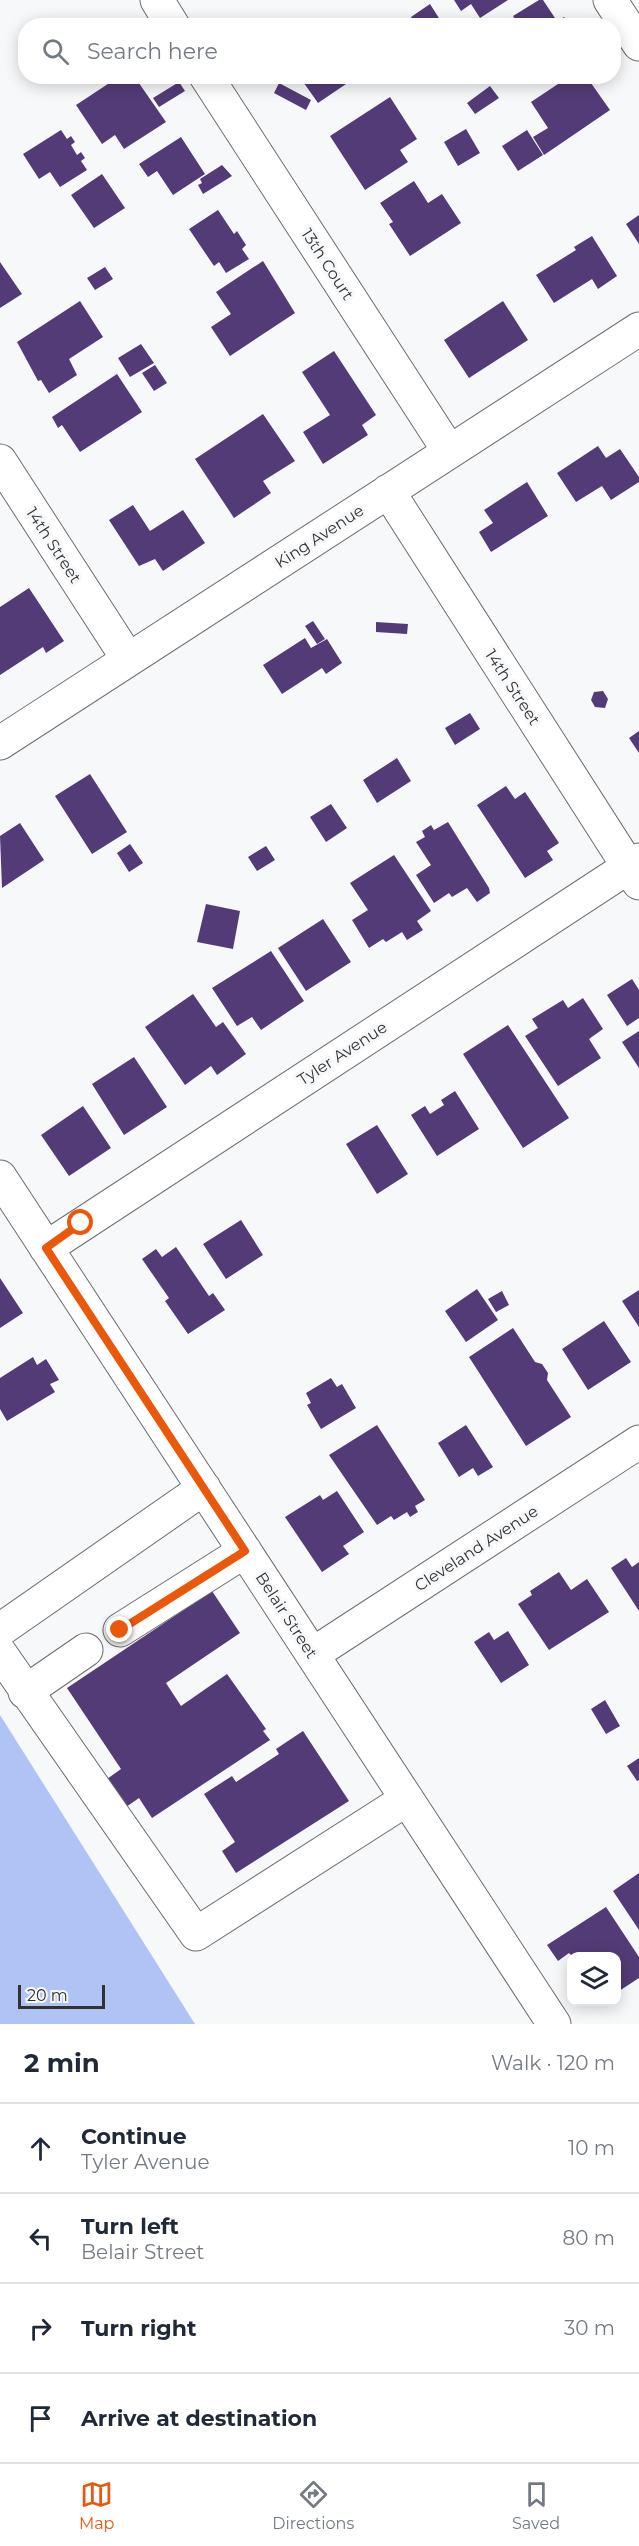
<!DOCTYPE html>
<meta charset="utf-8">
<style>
:root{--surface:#fff;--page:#f2f2f3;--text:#1f2937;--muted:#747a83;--line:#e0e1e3;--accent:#ea580c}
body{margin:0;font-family:Montserrat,sans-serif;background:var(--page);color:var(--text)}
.controls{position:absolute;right:18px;bottom:18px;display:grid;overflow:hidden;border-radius:12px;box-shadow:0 3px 15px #0003}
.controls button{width:54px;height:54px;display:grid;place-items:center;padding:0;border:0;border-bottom:2px solid var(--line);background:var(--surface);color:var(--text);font:30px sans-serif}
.scale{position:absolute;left:18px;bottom:15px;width:87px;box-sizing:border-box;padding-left:6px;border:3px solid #323233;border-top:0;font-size:16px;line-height:21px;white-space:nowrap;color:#323233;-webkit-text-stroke:4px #f7f8fa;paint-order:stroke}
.stop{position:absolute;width:18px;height:18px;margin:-14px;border:4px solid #ea580c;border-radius:50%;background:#fff}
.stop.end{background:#ea580c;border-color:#fff;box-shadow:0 2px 6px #0008}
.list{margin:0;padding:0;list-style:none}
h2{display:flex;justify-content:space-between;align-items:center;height:78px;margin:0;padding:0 24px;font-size:26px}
h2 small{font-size:20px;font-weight:400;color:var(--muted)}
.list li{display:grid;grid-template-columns:39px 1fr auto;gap:18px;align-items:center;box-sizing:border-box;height:90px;padding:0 24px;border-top:2px solid var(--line)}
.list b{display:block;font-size:22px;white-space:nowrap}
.list p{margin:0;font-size:20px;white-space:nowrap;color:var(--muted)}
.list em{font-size:20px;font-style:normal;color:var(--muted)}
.icon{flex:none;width:33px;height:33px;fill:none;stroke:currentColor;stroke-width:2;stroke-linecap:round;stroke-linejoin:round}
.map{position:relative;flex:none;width:639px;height:2024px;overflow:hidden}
.search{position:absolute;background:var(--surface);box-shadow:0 3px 15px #0003;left:18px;right:18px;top:18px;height:66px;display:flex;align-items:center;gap:15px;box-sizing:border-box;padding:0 21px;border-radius:24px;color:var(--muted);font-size:22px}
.sheet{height:438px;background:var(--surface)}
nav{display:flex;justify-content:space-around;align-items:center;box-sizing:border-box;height:84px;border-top:2px solid var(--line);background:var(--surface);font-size:16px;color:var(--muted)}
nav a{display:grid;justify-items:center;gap:3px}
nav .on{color:var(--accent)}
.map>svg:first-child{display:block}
</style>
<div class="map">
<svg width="639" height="2024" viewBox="0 0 639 2024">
<rect width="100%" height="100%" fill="#f7f8fa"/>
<!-- green -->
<path fill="#b0c3f5" d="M0,1715L195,2024H0Z"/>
<!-- building -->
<path fill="#533b77" d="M454,0H508L480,18L471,4L461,11Z
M539,0H543L557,21L564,17L570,26H519L513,16Z
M430,4L444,26H417L411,17Z
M120,76H134L166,122L124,149L115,135L102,144L76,105Z
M299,76H346L349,82L318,103Z
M570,76H586L610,110L544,155L533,137L548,128L531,102Z
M179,82L185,91L159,107L153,98Z
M279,83L311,100L306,110L274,93Z
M490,86L499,98L475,114L467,103Z
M390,97L417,139L400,150L408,162L365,190L330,136Z
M466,129L480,153L458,166L444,142Z
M61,130L67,139L71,136L75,142L71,145L77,155L81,152L85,158L81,161L87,170L60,187L50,172L39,179L23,154Z
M527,130L543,155L518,171L502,146Z
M181,137L205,174L173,195L157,171L148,177L139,164Z
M222,165L232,176L203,194L198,185L202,183L200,179Z
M102,174L125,208L94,228L71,195Z
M414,181L428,203L442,194L461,223L410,256L389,224L393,222L380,203Z
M218,210L234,234L237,231L246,245L242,249L249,259L226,273L219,262L214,266L189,229Z
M639,215V244L626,224Z
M592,236L617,276L598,289L592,279L554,303L536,275L576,250L574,247Z
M263,261L295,313L230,356L211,327L231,314L216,292Z
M0,262L22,294L0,308Z
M105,267L113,279L95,290L87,278Z
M80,301L103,337L69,359L77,375L49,393L41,380L38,381L17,342Z
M503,301L528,340L469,378L444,340Z
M141,344L154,363L130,377L118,358Z
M334,351L376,415L362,425L368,435L323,464L303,432L330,415L302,372Z
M155,365L167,383L154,391L142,373Z
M117,374L142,412L80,452L62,425L58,428L52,417Z
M263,414L295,461L263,481L271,493L234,518L195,459Z
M598,446L606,458L620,449L639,477V482L611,500L602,486L576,502L557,473Z
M527,482L548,516L491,552L479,532L493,523L484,510Z
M133,505L150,531L183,510L205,543L163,571L155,559L139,566L109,520Z
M29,588L64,641L46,653L43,647L0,675V607Z
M313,621L325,639L317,644L305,626Z
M376,622L408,624L407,634L376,632Z
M305,638L311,648L327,639L342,663L326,674L322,668L282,694L263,665Z
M603,691L608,699L605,708L595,707L591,700L594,692Z
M470,713L480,729L455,745L445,728Z
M639,731V753L629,738Z
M397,758L411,781L377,803L363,780Z
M90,774L127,832L92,854L55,796Z
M506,786L515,799L525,792L559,843L547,851L553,860L525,878L477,805Z
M331,804L347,828L326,842L310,817Z
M448,822L489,888L490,893L477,902L467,888L452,897L449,893L434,903L416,875L431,865L416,842L425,837L422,831L431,825L434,830Z
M20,823L44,860L2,888L0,836Z
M130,844L143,863L129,872L117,853Z
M266,846L275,860L257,871L248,857Z
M394,855L431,911L417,921L423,930L407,940L402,932L386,942L383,939L369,948L352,920L368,910L350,883Z
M206,904L240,911L233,949L197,942Z
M323,919L351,962L306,991L278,948Z
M271,951L304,1001L261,1030L252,1017L237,1026L212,988Z
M632,979L639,990V1018L627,1026L607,995Z
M193,994L216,1027L223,1022L246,1054L217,1075L211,1066L185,1085L145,1027Z
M583,998L603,1029L589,1039L601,1058L558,1086L525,1036L538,1028L532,1019L563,1000L568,1008Z
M508,1025L569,1118L523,1148L463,1054Z
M639,1031V1068L622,1042Z
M134,1057L167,1107L124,1135L92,1084Z
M455,1091L479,1129L437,1156L411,1115L425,1106L430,1114L444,1105L441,1100Z
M83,1106L111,1148L69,1176L41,1135Z
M377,1125L408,1174L377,1194L346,1144Z
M241,1220L263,1255L226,1279L203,1244Z
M176,1247L209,1296L213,1293L225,1310L188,1334L165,1301L169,1298L142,1259L156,1249L162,1257Z
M0,1278L23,1313L0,1328Z
M477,1289L498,1320L466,1342L445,1311Z
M639,1290V1327L622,1301Z
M502,1291L509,1305L496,1312L488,1299Z
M604,1321L631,1362L588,1390L562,1349Z
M513,1328L535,1362L542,1364L548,1373L547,1380L571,1417L526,1446L469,1357Z
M33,1357L37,1365L46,1359L59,1380L50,1384L55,1392L7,1421L0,1409V1378Z
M331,1378L337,1387L342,1384L356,1408L321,1429L307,1405L311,1403L306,1393Z
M377,1425L425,1500L415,1506L418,1512L410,1517L407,1512L394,1520L391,1516L377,1525L329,1455Z
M466,1425L493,1467L478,1476L473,1468L459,1477L438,1443Z
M337,1491L364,1532L343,1546L349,1554L322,1572L285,1517L320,1495L323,1500Z
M626,1558L632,1567L639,1562V1611L611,1568Z
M559,1572L571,1590L587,1579L609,1612L549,1650L518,1604L532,1595L530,1591Z
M212,1591L240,1633L166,1683L181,1706L227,1674L266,1729L263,1731L270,1740L152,1818L139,1798L126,1807L107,1779L121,1769L67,1688Z
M508,1631L529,1665L501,1683L474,1642L489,1632L494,1640Z
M605,1700L620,1726L606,1734L591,1709Z
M303,1731L349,1801L236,1873L222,1851L235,1842L204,1794L232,1776L236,1782L279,1754L276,1749Z
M639,1758V1780L637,1781L627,1766Z
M639,1873V1930L613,1891Z
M606,1907L639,1957V1978L616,1993V1956H572L569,1953L558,1961L547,1945Z"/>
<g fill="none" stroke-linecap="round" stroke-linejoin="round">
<!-- minor casing -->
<g stroke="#6d6d6f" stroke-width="35">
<path id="minor" d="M157,0L173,26
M610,0L639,44
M206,76L449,451
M0,461L128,659
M388,491L639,883
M0,743L639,329
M0,1177L554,2024
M46,1248L639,860
M0,1630L204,1488
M120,1630L245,1551
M0,1653L196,1934L407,1799
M313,1654L639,1442
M25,1692L86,1650"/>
</g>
<!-- minor -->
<use href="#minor" stroke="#fff" stroke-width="33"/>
</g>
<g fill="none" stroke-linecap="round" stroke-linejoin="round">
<!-- route -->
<path stroke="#ea580c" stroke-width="8" d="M81,1223L46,1248L245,1551L120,1630"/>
</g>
<g text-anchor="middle" stroke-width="6" stroke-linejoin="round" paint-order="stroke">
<!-- street labels -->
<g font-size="16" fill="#323233" stroke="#f7f8fa">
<text transform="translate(328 264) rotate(57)" y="6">13th Court</text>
<text transform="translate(319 536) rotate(-33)" y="6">King Avenue</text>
<text transform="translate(54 545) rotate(57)" y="6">14th Street</text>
<text transform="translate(513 687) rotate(57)" y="6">14th Street</text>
<text transform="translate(342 1053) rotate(-33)" y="6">Tyler Avenue</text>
<text transform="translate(476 1548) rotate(-33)" y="6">Cleveland Avenue</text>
<text transform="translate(287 1615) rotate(57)" y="6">Belair Street</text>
</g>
</g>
</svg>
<div class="controls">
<button><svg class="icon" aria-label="layers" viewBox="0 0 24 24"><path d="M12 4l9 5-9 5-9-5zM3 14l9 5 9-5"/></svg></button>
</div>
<div class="scale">20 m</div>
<div class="stop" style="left:81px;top:1223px"></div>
<div class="stop end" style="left:120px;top:1630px"></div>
<div class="search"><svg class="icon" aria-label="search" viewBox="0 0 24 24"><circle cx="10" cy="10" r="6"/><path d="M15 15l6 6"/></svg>Search here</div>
</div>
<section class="sheet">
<h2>2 min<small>Walk · 120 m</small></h2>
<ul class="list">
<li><svg class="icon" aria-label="ahead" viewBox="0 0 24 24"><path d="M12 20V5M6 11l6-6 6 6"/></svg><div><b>Continue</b><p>Tyler Avenue</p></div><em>10 m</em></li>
<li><svg class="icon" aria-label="left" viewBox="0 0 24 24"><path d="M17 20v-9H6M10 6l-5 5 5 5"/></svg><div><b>Turn left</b><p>Belair Street</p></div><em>80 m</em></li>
<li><svg class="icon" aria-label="right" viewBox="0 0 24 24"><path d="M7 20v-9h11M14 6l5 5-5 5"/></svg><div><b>Turn right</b></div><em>30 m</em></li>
<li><svg class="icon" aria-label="arrive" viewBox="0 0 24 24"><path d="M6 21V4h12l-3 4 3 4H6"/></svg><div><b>Arrive at destination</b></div></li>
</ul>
</section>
<nav>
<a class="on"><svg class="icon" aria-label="map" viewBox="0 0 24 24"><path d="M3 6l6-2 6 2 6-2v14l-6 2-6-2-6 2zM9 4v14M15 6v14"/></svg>Map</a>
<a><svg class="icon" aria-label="directions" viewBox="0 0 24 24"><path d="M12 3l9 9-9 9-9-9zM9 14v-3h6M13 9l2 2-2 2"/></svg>Directions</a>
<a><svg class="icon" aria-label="saved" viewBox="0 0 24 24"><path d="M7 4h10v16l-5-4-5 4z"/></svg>Saved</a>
</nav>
